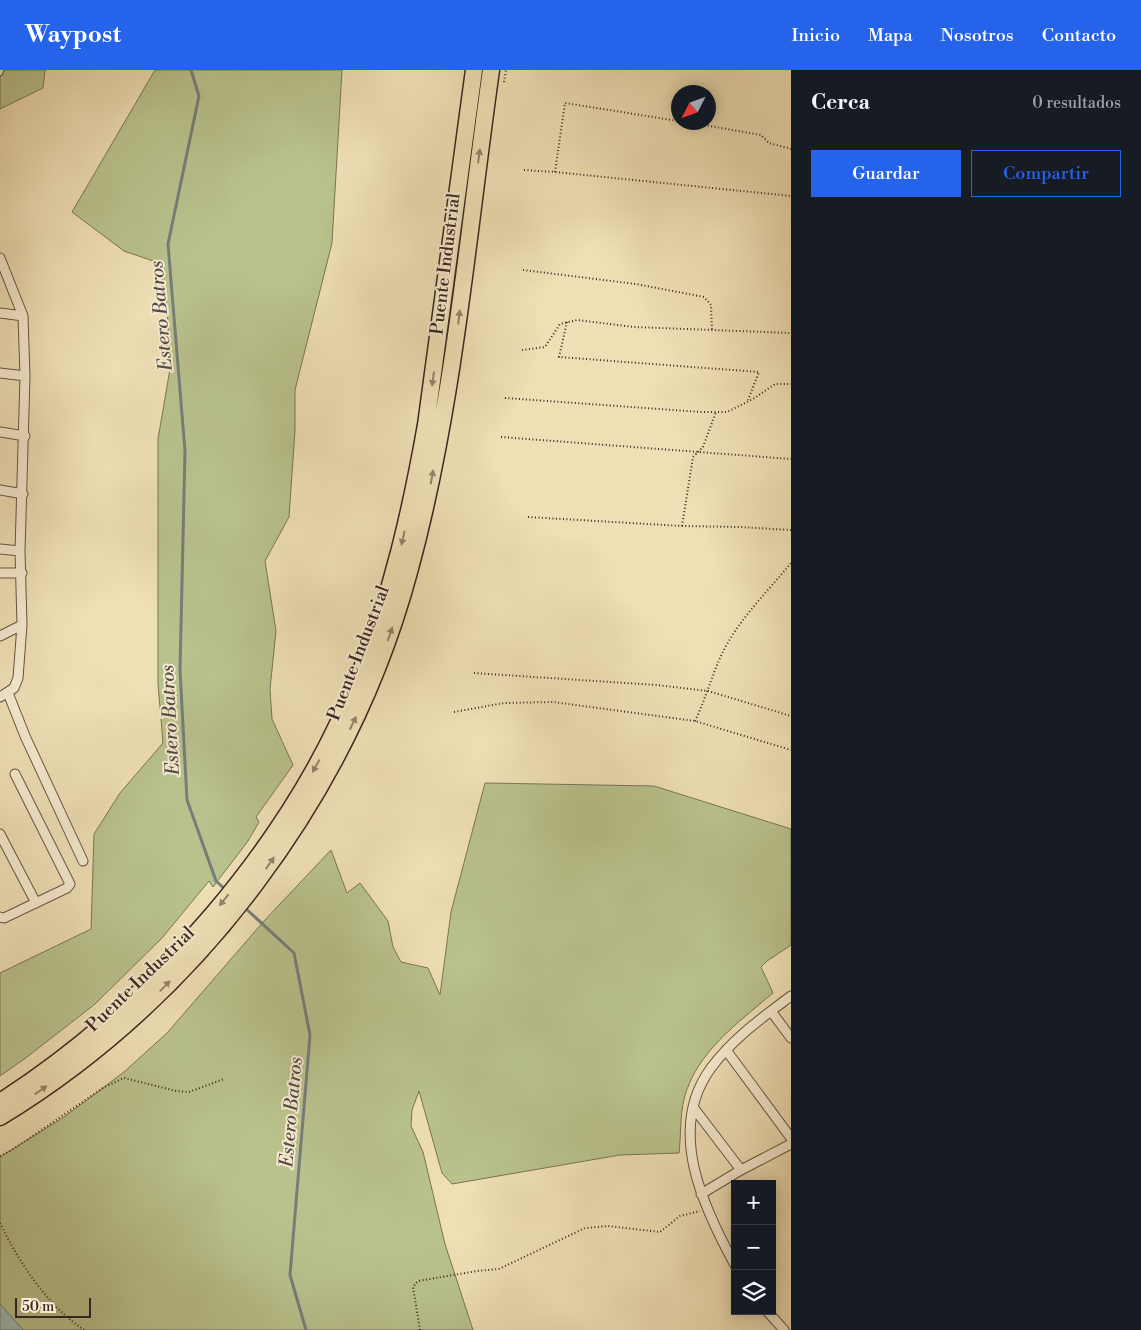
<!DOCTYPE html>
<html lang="es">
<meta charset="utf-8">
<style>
:root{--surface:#171b24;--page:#242831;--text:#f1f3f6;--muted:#9ea1a6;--line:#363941;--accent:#2563eb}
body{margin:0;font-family:"Libre Bodoni",serif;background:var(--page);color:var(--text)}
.controls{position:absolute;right:15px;bottom:15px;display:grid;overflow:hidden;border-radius:0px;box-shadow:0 2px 12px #0003}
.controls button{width:45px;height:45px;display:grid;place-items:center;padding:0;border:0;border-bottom:1px solid var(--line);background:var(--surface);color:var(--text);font:25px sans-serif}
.compass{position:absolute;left:671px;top:15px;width:45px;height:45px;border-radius:50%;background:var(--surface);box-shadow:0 2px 12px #0003;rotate:228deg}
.scale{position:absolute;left:15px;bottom:12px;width:76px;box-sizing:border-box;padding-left:5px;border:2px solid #3b261f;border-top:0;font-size:14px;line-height:18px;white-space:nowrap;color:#3b261f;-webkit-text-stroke:4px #f5eacf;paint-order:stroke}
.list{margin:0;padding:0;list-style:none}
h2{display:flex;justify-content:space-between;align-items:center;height:65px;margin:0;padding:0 20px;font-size:21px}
h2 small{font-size:16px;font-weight:400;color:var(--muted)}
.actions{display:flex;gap:10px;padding:15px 20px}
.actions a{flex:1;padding:11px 0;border:1px solid var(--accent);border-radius:0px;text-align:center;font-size:18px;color:var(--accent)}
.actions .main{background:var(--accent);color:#fff}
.icon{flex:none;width:28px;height:28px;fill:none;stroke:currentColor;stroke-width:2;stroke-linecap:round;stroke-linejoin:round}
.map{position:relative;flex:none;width:791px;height:1260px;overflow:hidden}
header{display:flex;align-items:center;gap:30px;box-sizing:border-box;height:70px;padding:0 25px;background:var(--accent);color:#fff}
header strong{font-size:24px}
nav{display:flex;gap:28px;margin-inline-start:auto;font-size:18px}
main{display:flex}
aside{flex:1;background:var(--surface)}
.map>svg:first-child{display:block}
</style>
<header>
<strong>Waypost</strong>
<nav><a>Inicio</a><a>Mapa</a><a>Nosotros</a><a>Contacto</a></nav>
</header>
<main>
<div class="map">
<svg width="791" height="1260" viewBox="0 0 791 1260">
<rect width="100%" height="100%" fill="#efdfb5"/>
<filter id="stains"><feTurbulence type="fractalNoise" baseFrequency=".004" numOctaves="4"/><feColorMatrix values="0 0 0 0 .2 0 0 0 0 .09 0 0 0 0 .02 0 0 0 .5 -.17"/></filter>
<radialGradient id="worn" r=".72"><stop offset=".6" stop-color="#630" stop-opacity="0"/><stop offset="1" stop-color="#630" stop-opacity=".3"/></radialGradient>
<!-- green -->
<path fill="#b9c28d" stroke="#7a7456" d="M0,0H45L43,18L0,39Z
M155,0H342L332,173L295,320V360L289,447L265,491L276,561L270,619L272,649L293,695L256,747L259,752L248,771L213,817L209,811L162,868L95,934L27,987L0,1006V903L91,859L94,764L120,723L163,673L158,614V369L170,299L167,235L159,193L124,181L72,142Z
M485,713L654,716L791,759V875L767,891L761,897L773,923C738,953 696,982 684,1029C680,1046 681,1066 679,1083L620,1085L452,1114L442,1103L419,1021L412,1040L411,1056L423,1082L445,1174L473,1260H23L0,1234V1087L64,1047L124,1002L167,963L264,851L331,780L347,823L360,813L388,851L393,877L401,892L428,898L440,925L451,842Z"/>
<!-- water -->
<path fill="#9cbbb6" stroke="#757f7a" d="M0,1234L23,1260H0Z"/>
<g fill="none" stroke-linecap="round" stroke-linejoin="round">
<!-- stream -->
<path stroke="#757f7a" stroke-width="3" d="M191,0L199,26L168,174L185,381L180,600L187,730L216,811L226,820
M243,836L294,883L310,965L290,1205L306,1260"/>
<!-- service casing -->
<g stroke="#685444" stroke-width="7">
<path id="service" d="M0,3L1,0"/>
</g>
<!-- minor casing -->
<g stroke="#685444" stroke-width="11">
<path id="minor" d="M0,188L23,246L25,306L20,481L22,555L18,608L14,618L0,627
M0,243L23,246
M0,303L25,306
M0,362L25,366
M0,420L23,424
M0,479L20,481
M0,503H22
M0,566L22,555
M8,623L25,666L83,791
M0,764L36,833
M0,847L4,848L67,818L70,814L15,704
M771,941L791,968
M726,980L791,1068
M693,1037L741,1100
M701,1124L741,1100L791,1074
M735,1195C703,1137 666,1059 711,998C732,969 763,947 791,926
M767,1241L784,1260"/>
</g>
<!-- motorway casing -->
<g stroke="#3b261f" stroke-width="19">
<path id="motorway" d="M0,1032C153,934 294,773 360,603C392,523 411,440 426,355L474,0
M0,1047C197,927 349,725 409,502C454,338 467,168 491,0"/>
</g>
<!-- path -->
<path stroke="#3b261f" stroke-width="2" stroke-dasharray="1 2.5" stroke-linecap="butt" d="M504,12L506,0
M687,52L761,65L769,73L791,79
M524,100L555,102L791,126
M555,102L565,33L678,51
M523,200L636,214L704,227L711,235L712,260
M567,252L559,287L759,302L748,330
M522,280L545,277L560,254L577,250L634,257L791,263
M505,328L700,342H727L753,329L775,314H791
M501,367L791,389
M528,447L682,456L740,457L791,460
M682,456L693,387L703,377L716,342
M474,603L656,615L708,621L791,646
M454,642L504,633L553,632L695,651L791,680
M695,651C707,626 713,600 726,576C743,545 769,520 791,493
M0,1086L12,1080L103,1018L124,1008L176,1021L189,1022L224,1009
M0,1153C20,1194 46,1234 84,1260
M420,1260L413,1217L418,1211L477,1201L499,1199L585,1158L608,1156L660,1162L680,1146L700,1141"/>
<!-- service -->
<use href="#service" stroke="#f5eacf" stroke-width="4.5"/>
<!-- minor -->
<use href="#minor" stroke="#f5eacf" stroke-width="9"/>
<!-- motorway -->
<use href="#motorway" stroke="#efdfb5" stroke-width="16"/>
</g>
<!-- one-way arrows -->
<defs><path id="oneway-solid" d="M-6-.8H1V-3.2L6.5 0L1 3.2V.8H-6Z" transform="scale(1.25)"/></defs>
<g fill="#95826a">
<use href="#oneway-solid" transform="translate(479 86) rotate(-83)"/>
<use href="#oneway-solid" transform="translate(459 247) rotate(-83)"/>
<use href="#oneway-solid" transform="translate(433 309) rotate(98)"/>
<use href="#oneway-solid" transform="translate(432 407) rotate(-79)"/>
<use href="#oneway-solid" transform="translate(403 468) rotate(103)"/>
<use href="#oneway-solid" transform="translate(390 564) rotate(-71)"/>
<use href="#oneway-solid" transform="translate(353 653) rotate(-64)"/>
<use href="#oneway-solid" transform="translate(316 696) rotate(119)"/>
<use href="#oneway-solid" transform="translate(270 793) rotate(-55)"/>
<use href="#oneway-solid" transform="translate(224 830) rotate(129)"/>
<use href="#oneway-solid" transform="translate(165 916) rotate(-46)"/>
<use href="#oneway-solid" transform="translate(41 1020) rotate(-35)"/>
</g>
<g text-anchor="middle" stroke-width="4" stroke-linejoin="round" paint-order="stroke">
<!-- street labels -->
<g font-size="18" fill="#3b261f" stroke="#f5eacf">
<text transform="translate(445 194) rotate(-83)" y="6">Puente Industrial</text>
<text transform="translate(358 583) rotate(-69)" y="6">Puente Industrial</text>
<text transform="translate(140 909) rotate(-44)" y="6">Puente Industrial</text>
</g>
<!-- water labels -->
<g font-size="19" font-style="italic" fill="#534b45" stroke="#f5eacf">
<text transform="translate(160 246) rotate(-95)" y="7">Estero Batros</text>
<text transform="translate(169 650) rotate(-93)" y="7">Estero Batros</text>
<text transform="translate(290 1042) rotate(-85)" y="7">Estero Batros</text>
</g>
</g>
<rect width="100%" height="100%" filter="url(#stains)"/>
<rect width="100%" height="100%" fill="url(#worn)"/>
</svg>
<div class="controls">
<button>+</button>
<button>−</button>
<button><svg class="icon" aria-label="layers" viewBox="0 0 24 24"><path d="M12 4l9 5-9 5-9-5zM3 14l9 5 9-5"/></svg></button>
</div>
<svg class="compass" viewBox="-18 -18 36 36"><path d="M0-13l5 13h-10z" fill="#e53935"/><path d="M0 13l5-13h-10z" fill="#9ea1a6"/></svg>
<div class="scale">50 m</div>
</div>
<aside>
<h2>Cerca<small>0 resultados</small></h2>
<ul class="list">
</ul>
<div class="actions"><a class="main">Guardar</a><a>Compartir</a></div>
</aside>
</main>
